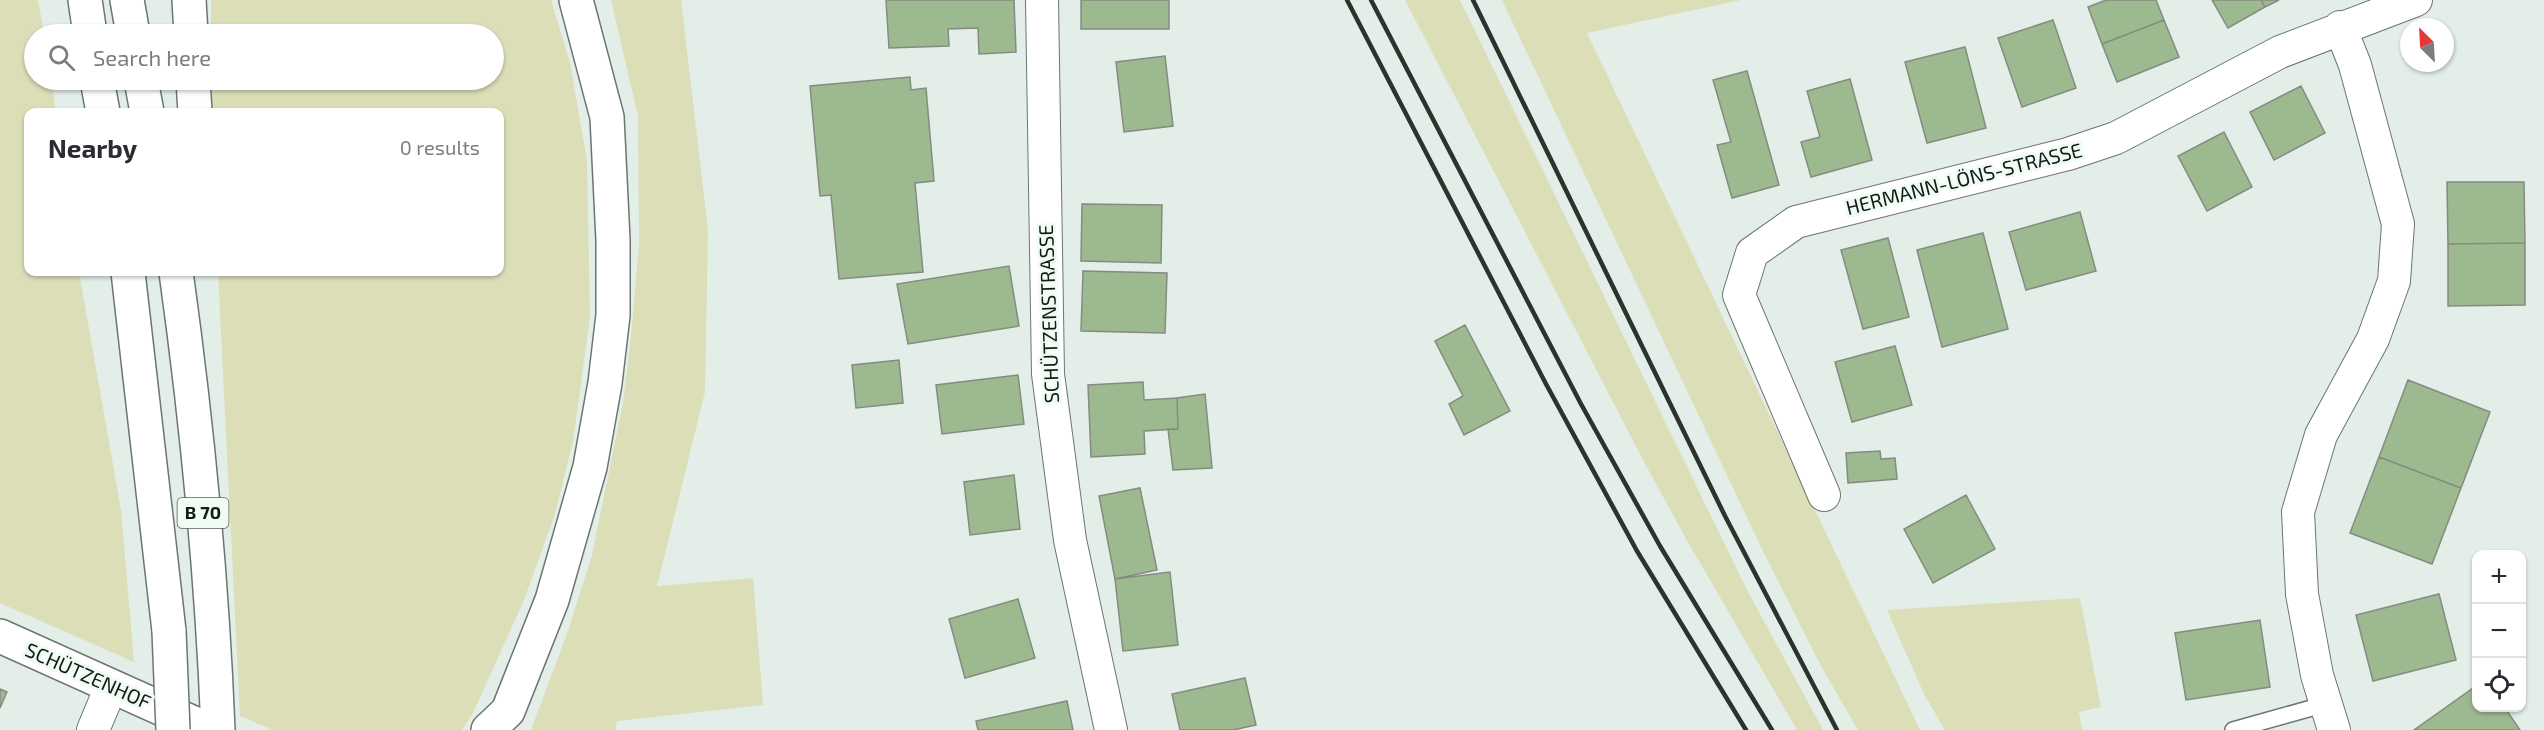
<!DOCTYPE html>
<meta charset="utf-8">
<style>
:root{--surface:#fff;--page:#f2f2f3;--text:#2b2b33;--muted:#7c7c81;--line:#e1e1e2}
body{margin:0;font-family:"Exo 2",sans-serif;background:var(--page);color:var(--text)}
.controls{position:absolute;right:18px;bottom:18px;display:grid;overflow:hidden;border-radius:12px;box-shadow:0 2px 4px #0004}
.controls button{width:54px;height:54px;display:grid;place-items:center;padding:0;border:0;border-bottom:2px solid var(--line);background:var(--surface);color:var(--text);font:30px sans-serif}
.compass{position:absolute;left:2400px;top:18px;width:54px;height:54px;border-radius:50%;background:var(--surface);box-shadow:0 2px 4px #0004;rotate:336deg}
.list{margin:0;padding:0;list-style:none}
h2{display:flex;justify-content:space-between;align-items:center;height:78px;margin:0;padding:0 24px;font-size:26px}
h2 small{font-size:20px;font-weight:400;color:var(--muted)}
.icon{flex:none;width:33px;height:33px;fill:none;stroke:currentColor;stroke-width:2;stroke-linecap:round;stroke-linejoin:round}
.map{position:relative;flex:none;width:2544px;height:730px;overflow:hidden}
.search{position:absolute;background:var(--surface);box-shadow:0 2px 4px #0004;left:24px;top:24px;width:480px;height:66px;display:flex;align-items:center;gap:15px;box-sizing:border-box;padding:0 21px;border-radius:33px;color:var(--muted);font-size:22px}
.panel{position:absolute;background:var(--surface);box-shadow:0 2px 4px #0004;left:24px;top:108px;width:480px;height:168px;border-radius:12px}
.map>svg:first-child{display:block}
</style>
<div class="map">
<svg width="2544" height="730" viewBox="0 0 2544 730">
<rect width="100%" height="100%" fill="#e2eee7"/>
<!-- green -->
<path fill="#dcdeb8" d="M0,0H38L44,34H34V80H51L56,112H28V272H79L121,510L134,662L0,603Z
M211,0H551L570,63L587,161L590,317L573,441L555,514L524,600L473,713L462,730H273L240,716L218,272H500V112H212V80H494V34H211Z
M611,0H681L708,230L705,392L657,586L753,578L763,705L617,721L615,730H531L568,631L592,555L623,403L631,336L639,244L638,116Z
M1405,0H1460L1746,588L1823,730H1797L1685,537L1643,460Z
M1502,0H1741L1587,33L1920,730H1858L1821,666L1761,547Z
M2080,598L2101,707L2079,712L2082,730H1945L1924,694L1887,610Z"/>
<!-- building -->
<path fill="#9db990" stroke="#858b81" stroke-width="1.5" d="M886,0H1014L1016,52L979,54L978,28L948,29L949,46L889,48Z
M1081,0H1169V29H1081Z
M2106,0H2156L2164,20L2102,44L2088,7Z
M2212,0H2261L2265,7L2228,28Z
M2261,0H2279L2265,7Z
M2053,20L2076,88L2022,107L1998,38Z
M2164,20L2179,57L2117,82L2102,44Z
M1965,47L1986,128L1927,143L1905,62Z
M1165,56L1173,126L1124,132L1116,62Z
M1747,71L1779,185L1732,198L1717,145L1731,142L1713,80Z
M910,77L911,90L926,88L934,181L915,183L923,272L839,279L831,195L820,196L810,86Z
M1850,79L1872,160L1811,177L1801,142L1820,137L1807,91Z
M2301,86L2325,133L2274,160L2250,112Z
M2224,132L2252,187L2207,211L2178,156Z
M2447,182H2524L2525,243L2448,244Z
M1082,204L1162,205L1161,263L1081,261Z
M2080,212L2096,271L2026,290L2009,232Z
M1983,233L2008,329L1942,347L1917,250Z
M1888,238L1909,317L1863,329L1841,250Z
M2525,243V305L2448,306V244Z
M1009,266L1019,326L908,344L897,284Z
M1083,271L1167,273L1165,333L1081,331Z
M1465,325L1510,411L1464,435L1449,404L1463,396L1435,341Z
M1895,346L1912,405L1852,422L1835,362Z
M899,360L903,403L856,408L852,365Z
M1018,375L1024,424L942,434L936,385Z
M2408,380L2490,412L2461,488L2379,457Z
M1143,382L1144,400L1177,398L1178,429L1144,431L1145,454L1091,457L1088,385Z
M1205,394L1212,468L1173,470L1168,429H1178L1177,398Z
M1880,451L1881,459L1895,458L1897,479L1848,483L1846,453Z
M2379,457L2461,488L2432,564L2350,533Z
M1014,475L1020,529L970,535L964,482Z
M1140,488L1157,570L1115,579L1099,496Z
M1966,495L1995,549L1933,583L1904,529Z
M1170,572L1178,645L1123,651L1115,579Z
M2439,594L2456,660L2373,681L2356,615Z
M1018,599L1035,658L965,678L949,619Z
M2260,620L2270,687L2186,700L2175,633Z
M1245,678L1256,725L1233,730H1180L1172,694Z
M2476,686V708H2505L2520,730H2414Z
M0,689L7,692L0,708Z
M1067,701L1073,730H978L976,721Z"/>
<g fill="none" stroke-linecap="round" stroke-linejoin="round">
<!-- lane casing -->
<g stroke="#6b7670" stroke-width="18">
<path id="lane" d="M2233,730L2326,704"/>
</g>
<!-- street casing -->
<g stroke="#6b7670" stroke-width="34">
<path id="street" d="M1042,0L1048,374L1070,540L1111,730
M1824,495L1739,295L1752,253L1796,222L2068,154L2116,138L2280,52L2416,0
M93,730L111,687
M2334,730L2317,675L2302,594L2298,512L2321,435L2373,339L2394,281L2398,224L2355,65L2340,27"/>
</g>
<!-- secondary casing -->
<g stroke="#6b7670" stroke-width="36">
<path id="secondary" d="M0,636L209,730"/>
</g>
<!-- highway casing -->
<g stroke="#6b7670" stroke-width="36">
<path id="highway" d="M85,0L90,34
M127,0L133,34
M189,0L191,34
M97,80L103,112
M141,80L147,112
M193,80L195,112
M128,272L169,631
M176,272C197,423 212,577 218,730
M488,730L508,711L552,600L590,467L605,383L613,315V240L607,117L576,0"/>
</g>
<!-- lane -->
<use href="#lane" stroke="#fff" stroke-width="15"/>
<!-- street -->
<use href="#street" stroke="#fff" stroke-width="32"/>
<!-- secondary -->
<use href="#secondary" stroke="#fff" stroke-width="33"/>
<!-- highway -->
<use href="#highway" stroke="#fff" stroke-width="33"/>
<!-- rail -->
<path stroke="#2c322e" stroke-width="4.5" d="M1347,0L1546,384L1637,551L1746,730
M1371,0L1581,404L1660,546L1772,730
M1473,0L1725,516L1837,730"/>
<!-- highway-bridge casing -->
<g stroke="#6b7670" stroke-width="36" stroke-linecap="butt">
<path id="highway-bridge" d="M169,631L173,730"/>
</g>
<!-- highway-bridge -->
<use href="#highway-bridge" stroke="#fff" stroke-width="33"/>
</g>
<g text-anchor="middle" stroke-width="6" stroke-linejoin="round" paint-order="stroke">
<!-- shield labels -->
<rect fill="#effcf4" stroke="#565e59" stroke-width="1.5" x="177.5" y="498" width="51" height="30" rx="4.5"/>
<g font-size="18" font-weight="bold" fill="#151a17">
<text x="203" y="519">B 70</text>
</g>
<!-- street labels -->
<g font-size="20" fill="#151a17" stroke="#effcf4">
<text transform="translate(1964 179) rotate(-14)" y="7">HERMANN-LÖNS-STRASSE</text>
<text transform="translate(1049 314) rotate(-92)" y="7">SCHÜTZENSTRASSE</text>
<text transform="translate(88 676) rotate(24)" y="7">SCHÜTZENHOF</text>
</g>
</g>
</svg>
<div class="controls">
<button>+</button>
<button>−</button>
<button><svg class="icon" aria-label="locate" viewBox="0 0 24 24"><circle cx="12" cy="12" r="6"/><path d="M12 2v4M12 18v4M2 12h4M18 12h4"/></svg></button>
</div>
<svg class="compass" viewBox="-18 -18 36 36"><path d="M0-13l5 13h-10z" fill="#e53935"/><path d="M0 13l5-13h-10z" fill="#7c7c81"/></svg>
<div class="search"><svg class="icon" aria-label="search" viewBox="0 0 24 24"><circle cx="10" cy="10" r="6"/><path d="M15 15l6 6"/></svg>Search here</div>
<section class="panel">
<h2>Nearby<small>0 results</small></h2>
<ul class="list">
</ul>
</section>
</div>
